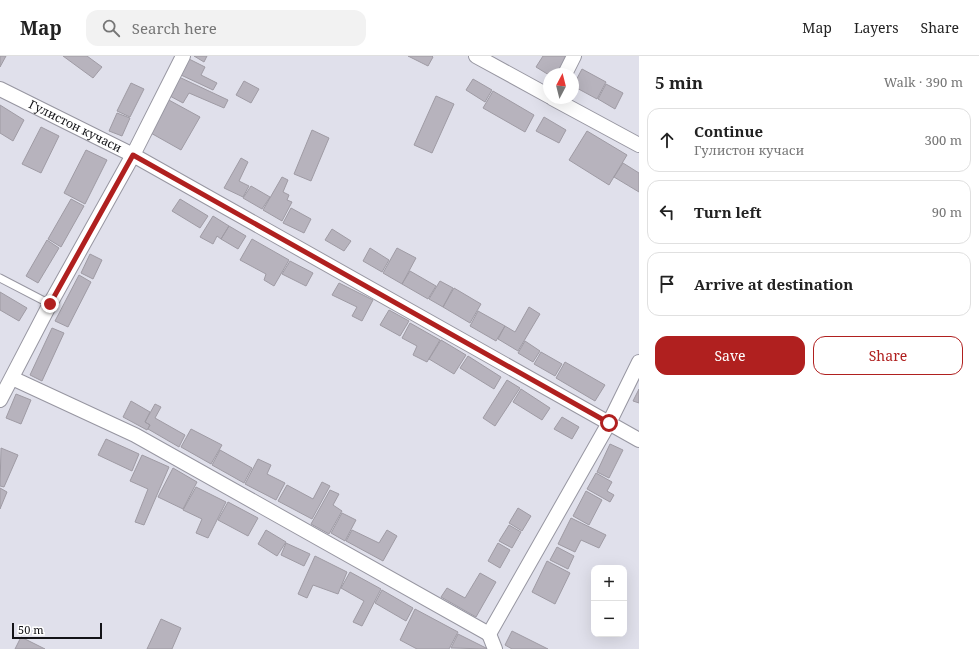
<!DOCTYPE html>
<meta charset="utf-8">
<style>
:root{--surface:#fff;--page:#f2f2f2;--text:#222;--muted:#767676;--line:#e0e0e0;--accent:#b0201f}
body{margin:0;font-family:"Noto Serif",serif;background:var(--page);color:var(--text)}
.controls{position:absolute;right:12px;bottom:12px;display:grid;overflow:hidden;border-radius:8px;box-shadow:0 4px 16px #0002}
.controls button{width:36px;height:36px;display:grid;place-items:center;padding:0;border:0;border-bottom:1px solid var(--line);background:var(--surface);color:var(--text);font:20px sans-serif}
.compass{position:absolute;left:543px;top:12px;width:36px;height:36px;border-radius:50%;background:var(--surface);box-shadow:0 4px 16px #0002;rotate:7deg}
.scale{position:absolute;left:12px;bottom:10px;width:90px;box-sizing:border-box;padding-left:4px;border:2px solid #131317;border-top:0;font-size:11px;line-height:14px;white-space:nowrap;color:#131317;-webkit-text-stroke:3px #fff;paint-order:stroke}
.stop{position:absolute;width:12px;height:12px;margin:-9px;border:3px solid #b0201f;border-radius:50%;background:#fff}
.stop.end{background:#b0201f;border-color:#fff;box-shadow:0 1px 4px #0008}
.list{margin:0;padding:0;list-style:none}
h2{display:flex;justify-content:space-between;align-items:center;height:52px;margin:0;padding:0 16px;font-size:17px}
h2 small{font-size:13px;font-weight:400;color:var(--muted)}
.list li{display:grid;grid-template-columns:26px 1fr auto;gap:12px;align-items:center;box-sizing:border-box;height:64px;margin:0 8px 8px;padding:0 8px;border:1px solid var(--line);border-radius:12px}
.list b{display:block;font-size:15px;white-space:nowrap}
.list p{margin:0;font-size:13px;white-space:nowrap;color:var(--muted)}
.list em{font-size:13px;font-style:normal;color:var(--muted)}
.actions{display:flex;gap:8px;padding:12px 16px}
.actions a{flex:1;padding:9px 0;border:1px solid var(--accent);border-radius:12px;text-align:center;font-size:14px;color:var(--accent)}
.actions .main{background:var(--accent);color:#fff}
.icon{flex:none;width:22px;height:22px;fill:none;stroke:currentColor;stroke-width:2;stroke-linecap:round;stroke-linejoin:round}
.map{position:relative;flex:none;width:639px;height:593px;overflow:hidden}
header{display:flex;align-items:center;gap:24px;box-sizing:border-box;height:56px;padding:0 20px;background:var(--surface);border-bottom:1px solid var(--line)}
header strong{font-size:19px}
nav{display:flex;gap:22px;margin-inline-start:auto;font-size:14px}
.search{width:280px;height:36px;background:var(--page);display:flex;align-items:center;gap:10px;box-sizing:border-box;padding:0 14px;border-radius:12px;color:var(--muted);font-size:15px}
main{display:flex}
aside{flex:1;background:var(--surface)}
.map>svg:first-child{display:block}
</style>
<header>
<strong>Map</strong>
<div class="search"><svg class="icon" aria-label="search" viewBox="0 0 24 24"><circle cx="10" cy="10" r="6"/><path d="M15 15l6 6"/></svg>Search here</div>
<nav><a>Map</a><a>Layers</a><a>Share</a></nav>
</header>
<main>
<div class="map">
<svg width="639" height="593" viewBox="0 0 639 593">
<rect width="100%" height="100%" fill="#e0e0eb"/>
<!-- building -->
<path fill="#b7b3bd" stroke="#9f9ba4" d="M0,0H6L0,11Z
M63,0H87L102,11L93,22Z
M194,0H207L204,6Z
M408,0H432L433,1L428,10Z
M543,0H568L557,18L549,19L536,11Z
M189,3L205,11L201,19L217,27L213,34L181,19Z
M582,13L606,26L597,43L573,30Z
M179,21L228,44L224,52L189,37L183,47L168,39Z
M473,23L492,34L485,46L466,34Z
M244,25L259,33L251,47L236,39Z
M131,27L144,33L130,61L117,55Z
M606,28L623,37L615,53L598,43Z
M493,35L534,59L525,76L483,52Z
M436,40L454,48L432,97L414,89Z
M167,43L200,61L181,94L149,76Z
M0,49L24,64L13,85L0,77Z
M117,57L130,62L122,80L109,75Z
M544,61L566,74L559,87L536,75Z
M41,71L59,80L41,117L22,108Z
M312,74L329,82L311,125L294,118Z
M587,75L627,99L609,129L569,104Z
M86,94L107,104L85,148L64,137Z
M241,102L248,106L239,125L249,130L243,141L224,132Z
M623,107L639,117V136L614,121Z
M282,121L288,124L283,136L289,139L287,144L292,146L282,165L263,154Z
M251,130L270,141L262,153L243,142Z
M71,143L84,150L61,191L48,183Z
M180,143L208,160L200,172L172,155Z
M291,152L311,163L304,177L283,167Z
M213,160L229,170L221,183L217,180L213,188L200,181Z
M229,170L246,180L238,193L221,183Z
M332,173L351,185L344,195L325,184Z
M252,183L289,204L274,230L264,224L266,218L240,204Z
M47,184L59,192L38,227L26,220Z
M370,192L389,204L382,216L363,205Z
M397,192L416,202L402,228L383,217Z
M90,198L102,204L93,223L81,217Z
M290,205L313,217L306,230L282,218Z
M410,215L436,230L428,243L402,228Z
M79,219L91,226L68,271L55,265Z
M440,225L453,232L443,251L429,243Z
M339,227L373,244L362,265L352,260L357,251L332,239Z
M454,232L481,248L470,267L443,251Z
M0,236L27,252L19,265L0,254Z
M529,251L540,258L518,295L498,283L505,270L515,276Z
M389,254L409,265L400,280L380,269Z
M478,255L505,270L496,285L470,270Z
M410,267L440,284L427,306L413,299L417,290L402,282Z
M52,272L64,277L42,325L30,319Z
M441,284L466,299L454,318L429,303Z
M525,285L540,295L533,306L518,297Z
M541,296L562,308L555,320L534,308Z
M468,300L501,321L494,333L460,312Z
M565,306L605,329L595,345L556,322Z
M507,324L520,332L495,370L483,362Z
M521,333L550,352L542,364L513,346Z
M639,333V347L633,345Z
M16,338L31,344L21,368L6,362Z
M131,345L150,356L145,366L150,369L147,374L123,361Z
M155,348L161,351L155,362L185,379L179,391L148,373L150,369L145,366Z
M562,361L579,371L572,383L554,373Z
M191,373L222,389L211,408L181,391Z
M106,383L139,398L132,415L98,399Z
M610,388L623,394L609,422L597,416Z
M1,392L18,399L4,431L0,430Z
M220,394L252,412L244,427L212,409Z
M142,399L169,411L144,469L135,466L148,433L130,425Z
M258,403L271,409L267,418L285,427L276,444L245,428Z
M173,412L197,426L183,453L158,441Z
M596,417L612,426L607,435L614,439L610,446L587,433Z
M322,426L330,430L312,463L278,445L287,429L313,443Z
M196,431L226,446L208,482L196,477L202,463L183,454Z
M0,432L7,436L0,453Z
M330,434L339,438L333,449L342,455L329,478L311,468Z
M586,435L602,444L589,469L573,460Z
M228,446L258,462L248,480L218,464Z
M518,452L531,460L522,475L509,467Z
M342,457L356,464L345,485L331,477Z
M571,462L606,479L599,492L581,484L575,496L558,488Z
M509,469L521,476L512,492L499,485Z
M266,474L286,486L277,500L258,488Z
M352,474L379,487L387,474L397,480L383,505L346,485Z
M286,487L310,498L304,510L281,499Z
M498,487L510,494L500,512L488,505Z
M557,491L574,500L568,513L550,504Z
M315,500L347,516L338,538L313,529L307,542L298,538Z
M547,505L570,517L555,548L532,536Z
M350,516L381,533L362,570L353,566L364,545L341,532Z
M480,517L496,526L476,561L441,541L447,532L465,542Z
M382,534L413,552L406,565L375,547Z
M415,553L458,576L449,593H417L400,584Z
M161,563L181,572L172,593H147Z
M512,575L548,593H512L505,589Z
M458,578L488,593L451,592Z
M21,581L45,593H15Z"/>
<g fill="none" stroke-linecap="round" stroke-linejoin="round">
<!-- lane casing -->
<g stroke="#9796a1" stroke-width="9">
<path id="lane" d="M0,222L50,248"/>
</g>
<!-- street casing -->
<g stroke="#9796a1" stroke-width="16">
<g id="street">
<path d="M476,0L549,40"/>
<path d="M565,18L574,0"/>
<path id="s1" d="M0,33L133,99L639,384"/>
<path d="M552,42L639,89"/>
<path d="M12,322L135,379L489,578"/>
<path d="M0,344L50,248L133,99L183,0"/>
<path d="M489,578L609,367L639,306"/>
<path d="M489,578L495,593"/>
</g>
</g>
<!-- lane -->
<use href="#lane" stroke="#fff" stroke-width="7"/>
<!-- street -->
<use href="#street" stroke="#fff" stroke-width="14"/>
</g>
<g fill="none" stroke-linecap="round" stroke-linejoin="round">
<!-- route -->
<path stroke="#b0201f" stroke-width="5" d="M50,248L133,99L609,367"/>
</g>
<g text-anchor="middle" stroke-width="3" stroke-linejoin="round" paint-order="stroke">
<!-- street labels -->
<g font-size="12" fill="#131317" stroke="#fff">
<text dy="4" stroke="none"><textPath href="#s1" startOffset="84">Гулистон кучаси</textPath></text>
</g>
</g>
</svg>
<div class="controls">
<button>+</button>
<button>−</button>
</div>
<svg class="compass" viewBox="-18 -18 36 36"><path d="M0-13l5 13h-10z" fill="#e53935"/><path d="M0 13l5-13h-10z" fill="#767676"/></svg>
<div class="scale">50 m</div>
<div class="stop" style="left:609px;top:367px"></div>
<div class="stop end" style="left:50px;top:248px"></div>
</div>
<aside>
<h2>5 min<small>Walk · 390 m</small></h2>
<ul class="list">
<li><svg class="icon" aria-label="ahead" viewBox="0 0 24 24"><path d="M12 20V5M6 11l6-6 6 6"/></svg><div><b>Continue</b><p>Гулистон кучаси</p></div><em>300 m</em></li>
<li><svg class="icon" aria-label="left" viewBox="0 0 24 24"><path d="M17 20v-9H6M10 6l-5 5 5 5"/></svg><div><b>Turn left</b></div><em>90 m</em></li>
<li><svg class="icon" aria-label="arrive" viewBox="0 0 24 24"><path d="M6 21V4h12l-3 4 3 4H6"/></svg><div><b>Arrive at destination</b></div></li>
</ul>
<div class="actions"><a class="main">Save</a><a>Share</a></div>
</aside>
</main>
